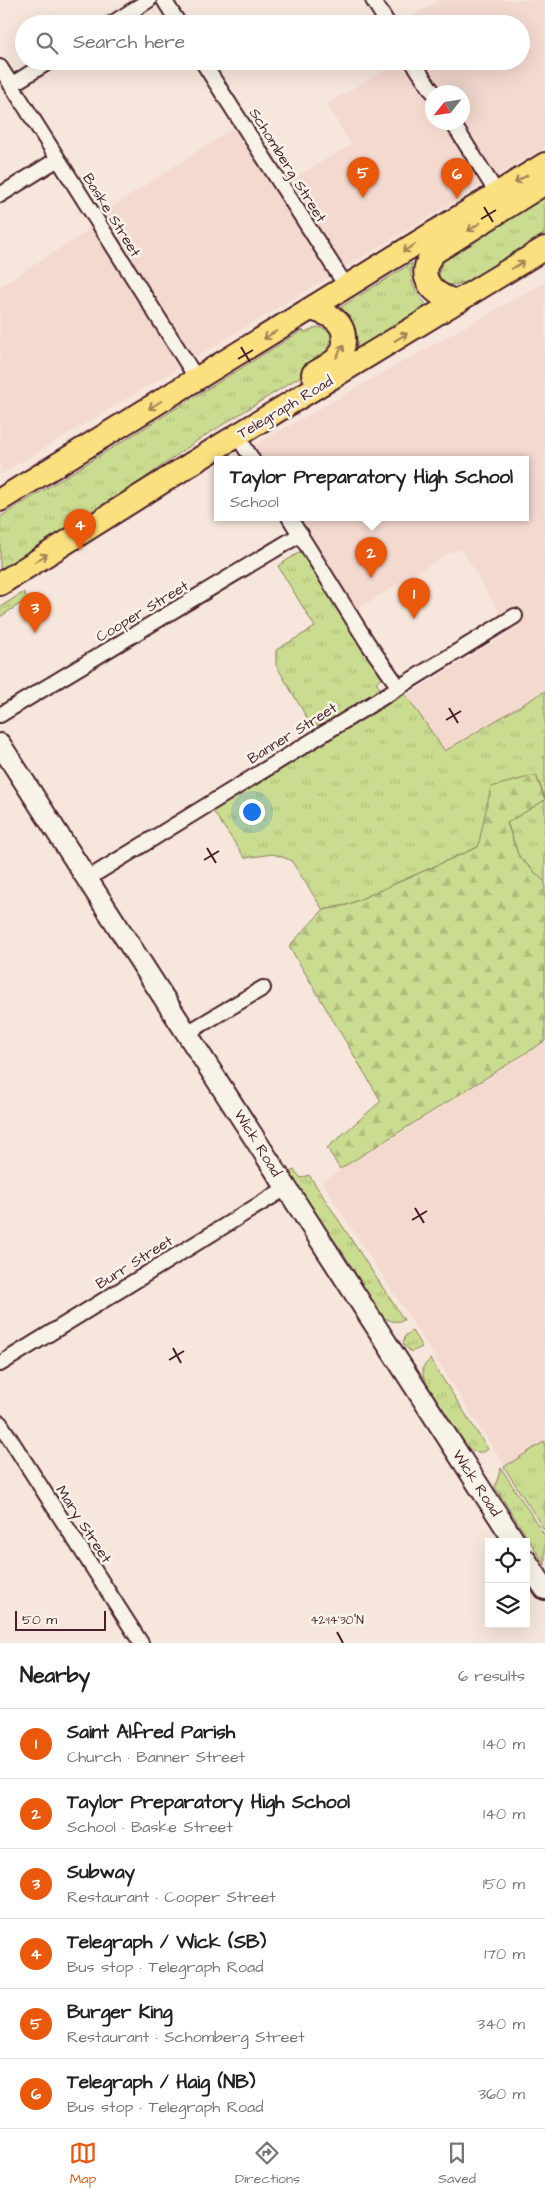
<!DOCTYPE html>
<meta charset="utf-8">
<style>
:root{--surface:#fff;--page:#f6f6f6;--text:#222;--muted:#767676;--line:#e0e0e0;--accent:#ea580c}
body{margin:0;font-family:"Architects Daughter",sans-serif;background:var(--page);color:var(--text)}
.controls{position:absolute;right:15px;bottom:15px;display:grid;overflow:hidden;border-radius:0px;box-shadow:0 5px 20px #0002}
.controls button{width:45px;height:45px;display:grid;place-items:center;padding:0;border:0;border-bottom:1px solid var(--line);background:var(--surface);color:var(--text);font:25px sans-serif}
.compass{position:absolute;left:425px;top:85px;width:45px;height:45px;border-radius:50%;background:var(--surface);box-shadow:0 5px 20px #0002;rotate:240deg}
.scale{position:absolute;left:15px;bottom:12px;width:91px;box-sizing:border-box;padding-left:5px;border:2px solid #4a1f2b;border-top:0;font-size:14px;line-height:18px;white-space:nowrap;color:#4a1f2b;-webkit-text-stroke:4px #f7f3e8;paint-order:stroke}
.you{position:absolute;left:251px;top:811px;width:18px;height:18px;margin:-12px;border:4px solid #fff;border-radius:50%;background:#1a73e8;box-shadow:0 0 0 8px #1a73e833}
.badge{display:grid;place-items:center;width:32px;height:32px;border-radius:50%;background:var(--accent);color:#fff;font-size:16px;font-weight:700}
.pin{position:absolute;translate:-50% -41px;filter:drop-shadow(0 1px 2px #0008)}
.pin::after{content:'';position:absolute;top:26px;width:18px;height:15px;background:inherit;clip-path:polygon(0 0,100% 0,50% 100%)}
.popup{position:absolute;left:214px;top:456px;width:315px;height:65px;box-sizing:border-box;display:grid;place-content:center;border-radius:0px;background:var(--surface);filter:drop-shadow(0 1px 4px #0005);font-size:16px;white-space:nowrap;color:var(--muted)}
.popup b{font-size:19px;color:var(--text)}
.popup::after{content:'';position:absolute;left:50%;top:100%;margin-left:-10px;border:10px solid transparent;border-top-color:var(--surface)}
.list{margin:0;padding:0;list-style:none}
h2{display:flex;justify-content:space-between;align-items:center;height:65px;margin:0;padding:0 20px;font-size:21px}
h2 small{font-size:16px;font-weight:400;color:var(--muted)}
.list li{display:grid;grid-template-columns:32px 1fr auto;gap:15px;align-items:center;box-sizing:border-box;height:70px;padding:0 20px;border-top:1px solid var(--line)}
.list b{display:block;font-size:19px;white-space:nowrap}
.list p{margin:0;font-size:16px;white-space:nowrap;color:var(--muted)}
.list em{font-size:16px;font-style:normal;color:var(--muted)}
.icon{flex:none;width:28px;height:28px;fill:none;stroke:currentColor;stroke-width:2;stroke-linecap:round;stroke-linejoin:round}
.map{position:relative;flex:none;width:545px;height:1643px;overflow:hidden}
.search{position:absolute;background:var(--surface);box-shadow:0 5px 20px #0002;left:15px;right:15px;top:15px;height:55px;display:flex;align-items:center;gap:12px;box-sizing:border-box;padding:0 18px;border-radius:28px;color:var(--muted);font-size:19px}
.sheet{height:485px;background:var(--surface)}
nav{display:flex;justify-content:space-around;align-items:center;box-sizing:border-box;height:70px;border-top:1px solid var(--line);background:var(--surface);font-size:14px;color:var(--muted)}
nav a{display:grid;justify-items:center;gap:2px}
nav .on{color:var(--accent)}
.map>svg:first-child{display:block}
</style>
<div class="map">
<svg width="545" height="1643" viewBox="0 0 545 1643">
<defs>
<pattern id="grass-tufts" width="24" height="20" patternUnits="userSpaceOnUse" patternTransform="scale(1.25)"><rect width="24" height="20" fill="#cadc90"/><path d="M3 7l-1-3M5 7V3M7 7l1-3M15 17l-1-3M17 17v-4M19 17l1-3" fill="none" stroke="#afbc7c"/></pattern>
<pattern id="forest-firs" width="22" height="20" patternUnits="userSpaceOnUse" patternTransform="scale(1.25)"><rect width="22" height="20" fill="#cadc90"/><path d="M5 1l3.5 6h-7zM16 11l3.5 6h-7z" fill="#afbc7c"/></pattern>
</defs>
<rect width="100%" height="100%" fill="#f7e6db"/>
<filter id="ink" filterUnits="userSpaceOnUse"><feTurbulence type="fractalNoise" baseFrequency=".02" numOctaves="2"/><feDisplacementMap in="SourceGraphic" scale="10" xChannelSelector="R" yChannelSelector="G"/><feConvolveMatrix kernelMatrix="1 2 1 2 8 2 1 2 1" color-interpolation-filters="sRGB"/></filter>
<g filter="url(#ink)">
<!-- built -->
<path fill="#f4d9cf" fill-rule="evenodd" d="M440,0H545V147L0,475V286L83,234L101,214L235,127L273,190L351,145L327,104L400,61H521V24H399ZM432,92H462V122H432Z
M545,282V916L401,699L510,632L462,549L451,552L355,610L297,517H525V459H261L253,446Z
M545,1042V1528L322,1182Z"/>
<!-- grass -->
<path fill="url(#grass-tufts)" stroke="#8a7e5e" d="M545,189V233L464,284L462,282C455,286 446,286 440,280L439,272L444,259Z
M412,263C408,281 415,293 428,306L357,350C358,329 355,323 341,307Z
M318,327L329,331L331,335L326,353L314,368L198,440L121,495L0,570V517L303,330L305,332Z
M300,552L383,678L376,682L380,689L319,726L313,725L319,721L318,718L310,723L276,665V650L315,627L278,566Z
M24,592L27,598L26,600L0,617V607Z
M545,691V798L536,775L478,847L347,905L323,910L291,860L273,854L245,858L213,811L405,694L445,751Z
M545,800V882L519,857L507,822Z
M294,1170L301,1178L309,1175L404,1320C394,1323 389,1321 380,1315L344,1254L286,1174Z
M412,1331L422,1347L411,1352L403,1344L405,1336Z
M430,1359L488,1449C481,1454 476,1453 468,1448L427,1384L423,1376V1367Z
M545,1441V1531L504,1467Z
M501,1468L545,1536V1565L495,1487Z"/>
<!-- forest -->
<path fill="url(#forest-firs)" stroke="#8a7e5e" d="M536,775L545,800L507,823L519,857L545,882V1041L340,1169L327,1148L381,1101L289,946L323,910L347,905L478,847L491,787Z"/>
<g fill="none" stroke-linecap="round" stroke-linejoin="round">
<!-- street casing -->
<g stroke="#4a1f2b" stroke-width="18">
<path id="street" d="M164,0L179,24
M373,0L388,24
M111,24L149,0
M202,61L346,286
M412,61L433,92
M0,67L197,379
M11,85L50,61
M452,122L497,193
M0,195L58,159
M237,435L252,459
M289,517L367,642L398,686
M0,715L301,534
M87,879L515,616
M187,1033L263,988
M0,1364L286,1188
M0,1423L141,1643"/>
</g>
<!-- secondary casing -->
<g stroke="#4a1f2b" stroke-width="24">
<path id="secondary" d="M0,744L515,1542
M526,1560L545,1589"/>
</g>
<!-- primary casing -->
<g stroke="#4a1f2b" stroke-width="26">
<path id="primary" d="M459,301C434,298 412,275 435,252L545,183
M311,309C328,314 345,320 344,341C344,348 341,354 336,359C329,365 321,369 313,374
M0,500L545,164
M0,584L218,447L545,248"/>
</g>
<!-- street -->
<use href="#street" stroke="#f7f3e8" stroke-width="14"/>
<!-- secondary -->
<use href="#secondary" stroke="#f7f3e8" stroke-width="20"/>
<!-- primary -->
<use href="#primary" stroke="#fbe080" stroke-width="22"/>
</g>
<!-- one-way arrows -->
<defs><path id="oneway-shaft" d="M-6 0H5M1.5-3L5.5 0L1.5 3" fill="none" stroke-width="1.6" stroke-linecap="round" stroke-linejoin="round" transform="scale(1.25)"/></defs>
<g stroke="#a28056">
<use href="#oneway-shaft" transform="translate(521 179) rotate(149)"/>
<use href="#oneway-shaft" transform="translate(474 227) rotate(147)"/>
<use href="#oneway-shaft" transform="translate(409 248) rotate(149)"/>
<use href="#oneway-shaft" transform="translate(518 265) rotate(-32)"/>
<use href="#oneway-shaft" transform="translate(270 335) rotate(148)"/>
<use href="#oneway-shaft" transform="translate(401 337) rotate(-31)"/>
<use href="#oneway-shaft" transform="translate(340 351) rotate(-61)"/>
<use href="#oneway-shaft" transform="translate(155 405) rotate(148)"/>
<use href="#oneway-shaft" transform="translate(41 558) rotate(-32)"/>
</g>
</g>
<!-- ticks -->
<path fill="none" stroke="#4a1f2b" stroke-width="2" d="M484,207L493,222M481,219L496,210M241,347L250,362M238,359L253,350M449,708L458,723M446,720L461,711M207,848L216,863M204,860L219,851M415,1208L424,1223M412,1220L427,1211M173,1348L181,1363M169,1360L184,1351M337,1632L343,1643"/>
<g text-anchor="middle" stroke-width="5" stroke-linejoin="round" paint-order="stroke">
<!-- street labels -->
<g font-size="15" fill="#4a1f2b" stroke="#f7f3e8">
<text transform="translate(288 165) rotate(58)" y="5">Schomberg Street</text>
<text transform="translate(112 215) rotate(58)" y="5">Baske Street</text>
<text transform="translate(285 407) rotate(-31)" y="5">Telegraph Road</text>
<text transform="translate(142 611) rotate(-31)" y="5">Cooper Street</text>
<text transform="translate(292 733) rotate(-32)" y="5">Banner Street</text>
<text transform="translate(258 1143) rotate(58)" y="5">Wick Road</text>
<text transform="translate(134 1262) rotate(-32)" y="5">Burr Street</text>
<text transform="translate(477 1483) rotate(57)" y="5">Wick Road</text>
<text transform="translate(84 1524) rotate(57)" y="5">Mary Street</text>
</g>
</g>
<g font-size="12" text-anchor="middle" fill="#4a1f2b" stroke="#f7f3e8" stroke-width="5" stroke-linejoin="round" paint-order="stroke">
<text x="337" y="1624">42°14'30"N</text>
</g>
</svg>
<div class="controls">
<button><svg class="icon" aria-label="locate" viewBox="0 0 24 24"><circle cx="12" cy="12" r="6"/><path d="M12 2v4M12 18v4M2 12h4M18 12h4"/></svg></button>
<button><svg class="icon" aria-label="layers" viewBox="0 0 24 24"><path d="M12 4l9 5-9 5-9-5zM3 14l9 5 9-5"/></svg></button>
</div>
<svg class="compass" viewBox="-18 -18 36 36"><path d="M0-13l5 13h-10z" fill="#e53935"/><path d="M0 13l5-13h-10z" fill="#767676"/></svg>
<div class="scale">50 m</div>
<div class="you"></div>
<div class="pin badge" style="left:414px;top:619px">1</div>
<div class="pin badge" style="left:371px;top:578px">2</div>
<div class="popup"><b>Taylor Preparatory High School</b>School</div>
<div class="pin badge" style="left:35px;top:633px">3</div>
<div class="pin badge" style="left:80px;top:550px">4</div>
<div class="pin badge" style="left:363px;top:198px">5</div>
<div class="pin badge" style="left:457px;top:199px">6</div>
<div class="search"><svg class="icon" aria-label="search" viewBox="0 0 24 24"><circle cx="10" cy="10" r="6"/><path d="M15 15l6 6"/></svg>Search here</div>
</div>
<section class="sheet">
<h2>Nearby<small>6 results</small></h2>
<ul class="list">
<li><span class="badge">1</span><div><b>Saint Alfred Parish</b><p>Church · Banner Street</p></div><em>140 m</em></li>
<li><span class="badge">2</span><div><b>Taylor Preparatory High School</b><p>School · Baske Street</p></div><em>140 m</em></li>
<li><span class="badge">3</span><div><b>Subway</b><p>Restaurant · Cooper Street</p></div><em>150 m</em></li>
<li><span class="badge">4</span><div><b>Telegraph / Wick (SB)</b><p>Bus stop · Telegraph Road</p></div><em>170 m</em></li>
<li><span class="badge">5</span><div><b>Burger King</b><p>Restaurant · Schomberg Street</p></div><em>340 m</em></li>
<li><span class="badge">6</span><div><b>Telegraph / Haig (NB)</b><p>Bus stop · Telegraph Road</p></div><em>360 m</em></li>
</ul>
</section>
<nav>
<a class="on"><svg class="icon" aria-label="map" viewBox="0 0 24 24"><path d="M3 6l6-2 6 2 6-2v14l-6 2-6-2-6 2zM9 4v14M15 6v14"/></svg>Map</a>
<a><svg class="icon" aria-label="directions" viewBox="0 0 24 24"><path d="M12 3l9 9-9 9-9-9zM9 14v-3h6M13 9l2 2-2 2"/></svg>Directions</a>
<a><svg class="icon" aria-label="saved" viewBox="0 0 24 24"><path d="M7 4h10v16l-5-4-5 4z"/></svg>Saved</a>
</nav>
